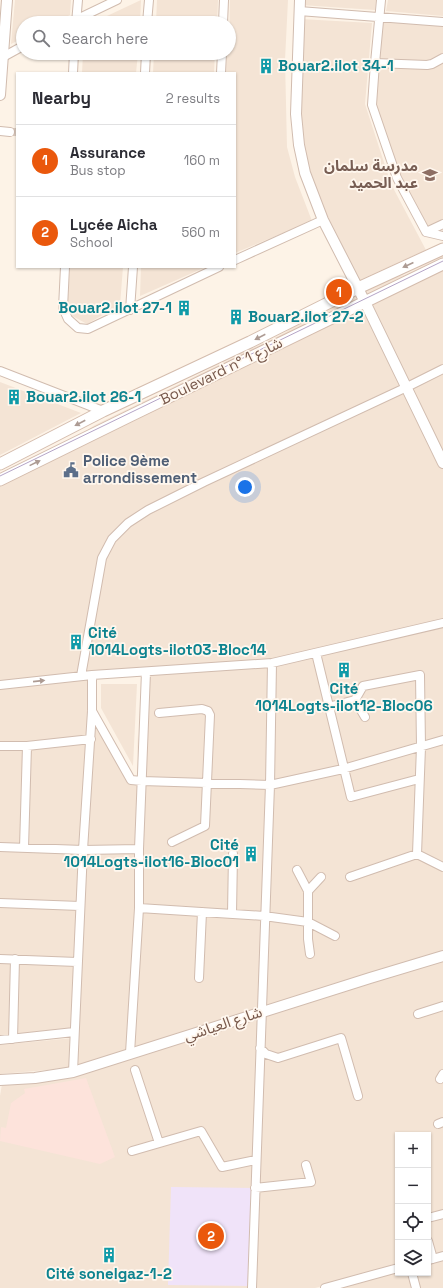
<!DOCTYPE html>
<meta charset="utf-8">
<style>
:root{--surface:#fff;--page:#f7f7f7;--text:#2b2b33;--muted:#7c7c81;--line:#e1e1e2;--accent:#ea580c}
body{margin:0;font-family:"Space Grotesk","Noto Sans Arabic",sans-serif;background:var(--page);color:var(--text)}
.controls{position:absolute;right:12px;bottom:12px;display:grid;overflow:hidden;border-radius:0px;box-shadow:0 1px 3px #0004}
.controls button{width:36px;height:36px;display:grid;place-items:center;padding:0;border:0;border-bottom:1px solid var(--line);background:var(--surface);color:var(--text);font:20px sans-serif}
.you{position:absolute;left:245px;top:487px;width:14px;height:14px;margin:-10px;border:3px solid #fff;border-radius:50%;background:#1a73e8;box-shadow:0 0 0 6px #1a73e833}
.badge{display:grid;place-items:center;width:26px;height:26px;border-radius:50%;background:var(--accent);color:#fff;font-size:13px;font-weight:700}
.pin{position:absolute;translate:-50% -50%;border:2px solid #fff;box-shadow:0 1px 4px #0006}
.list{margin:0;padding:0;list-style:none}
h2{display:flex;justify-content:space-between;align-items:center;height:52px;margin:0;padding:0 16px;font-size:17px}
h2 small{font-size:13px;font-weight:400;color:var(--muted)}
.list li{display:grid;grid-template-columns:26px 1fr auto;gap:12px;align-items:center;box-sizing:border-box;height:72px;padding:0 16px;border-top:1px solid var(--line)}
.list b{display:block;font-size:15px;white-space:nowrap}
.list p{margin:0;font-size:13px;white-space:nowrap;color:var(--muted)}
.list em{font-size:13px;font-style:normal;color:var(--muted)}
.icon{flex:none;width:22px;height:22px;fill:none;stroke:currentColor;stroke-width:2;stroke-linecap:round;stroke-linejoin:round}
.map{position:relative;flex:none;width:443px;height:1288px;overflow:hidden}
.search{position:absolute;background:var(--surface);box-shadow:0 1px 3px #0004;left:16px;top:16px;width:220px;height:44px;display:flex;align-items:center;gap:10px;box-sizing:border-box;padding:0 14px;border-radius:22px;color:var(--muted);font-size:15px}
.panel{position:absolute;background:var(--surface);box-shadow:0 1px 3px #0004;left:16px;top:72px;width:220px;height:196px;border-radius:0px}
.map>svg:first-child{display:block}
</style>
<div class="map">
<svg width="443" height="1288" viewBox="0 0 443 1288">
<rect width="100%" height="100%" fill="#fdf3e7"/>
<!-- residential -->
<path fill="#f4e4d5" d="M15,0H71L70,15L54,23H23V38L11,44Z
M141,0L140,23H92Z
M157,0H218L217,23H156Z
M230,0H288L285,60L287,147L295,177L312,221L235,253V73H226L227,53H229Z
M301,0H376L375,10L301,5Z
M388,0H443V16L386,11Z
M300,19L372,23L365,104L391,184L426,250L357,281L302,161L298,119Z
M381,20L443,24V221L427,229L399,177L375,105Z
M83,53H138L136,73H82Z
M154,53H215L214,73H153Z
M443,256V1070L438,1078L443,1079V1211L428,1216V1135H398V1266L315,1288H255L258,1190L307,1179L258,1185L262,1054L270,1058L344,1037L278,1055L268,1052L263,1047L261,1012L250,1288H0V1096L2,1084L34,1083L128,1050L75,1067L86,852L136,846L86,847L94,721L129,782L139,783L137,734L139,759L146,672L0,685V483L50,455L95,425L286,332L339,292L404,275Z
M70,267H123L120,305L87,324L67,313Z
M141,267H206L140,296Z
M0,382L81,413L0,455Z
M89,678L88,737L27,743L0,744V688Z
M101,684H137L133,766L101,708Z
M88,742L81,847L26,845L30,748Z
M25,748L21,845L0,844V749Z
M0,849L81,852L78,904L0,901Z
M0,906L78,909L75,959L0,956Z
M0,961H12L10,1037H0Z
M18,962L75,965L72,1029L16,1036Z
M73,1038L71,1068L0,1074V1045Z
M443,1217V1252L435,1255L428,1231V1222Z
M443,1259V1288H419L415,1273H428V1263Z
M398,1271V1273H410L414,1288H335Z"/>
<!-- commercial -->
<path fill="#fde3db" d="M86,1078L115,1157L100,1164L0,1141L1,1127L6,1128L11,1103L25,1093L24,1089Z"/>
<!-- education -->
<path fill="#f0e3f9" d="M171,1187L255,1188L252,1286L168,1285Z"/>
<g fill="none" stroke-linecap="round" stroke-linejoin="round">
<!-- minor-tunnel -->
<path stroke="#dcccc0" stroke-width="8" stroke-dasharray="8 4" stroke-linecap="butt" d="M10,132H17"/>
<!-- minor casing -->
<g stroke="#d1bcaf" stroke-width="10">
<path id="minor" d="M381,0L375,63L372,105L397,178L426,232
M299,11L443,22
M69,23L117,0
M76,23L78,0
M147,23L149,0
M223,23L224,0
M3,57L23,46
M375,63L427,65L432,64L443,58
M73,73L74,53
M145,73L146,53
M221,73L222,53
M0,131L10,132
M443,224L426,232L443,236
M235,260L323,220
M65,267L63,308L68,319L78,328L88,329L219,267
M130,310L133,267
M0,371L103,411
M316,653L351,797L419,779
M81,676L102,558L112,539L128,523L148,510L204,482L407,387L443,369
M0,685L92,675L272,663L443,623
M328,707L355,700
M92,711L131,780L142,781L270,785L343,769L443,740
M159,713L202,709L208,711L210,715L205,826L172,842
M365,717L355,700L363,686L420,675L421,747L417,854L443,867
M0,746H27L91,739
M0,847L83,850L139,849
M24,848L27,746
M297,870L308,891V939L310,954
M350,877L417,854
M308,891L321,877
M0,903L80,906
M139,908L264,916L308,922L335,936
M232,914L233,854
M0,959L77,962
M199,978L202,912
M418,1014L443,1006
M13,1039L15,959
M0,1040L74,1032
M260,1048L266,1054L278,1058L341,1038L358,1096
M130,1053L139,908V849L146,672
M135,1070L159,1143
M73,1072L83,850L92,711V675
M440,1079L443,1074
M438,1124L443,1122
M132,1151L201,1131L222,1167L256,1160
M255,1188L311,1182L306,1165
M428,1218L443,1214
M428,1241L433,1259
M429,1260L443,1256
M412,1273L416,1288
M252,1288L270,785L272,663
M325,1288L398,1268"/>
</g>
<!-- tertiary casing -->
<g stroke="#d1bcaf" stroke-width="12">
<path id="tertiary" d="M300,0L296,114L299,145L305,173L323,220L365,302L443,463
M0,95L7,0
M0,1080L35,1078L73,1072L370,978L443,956"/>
</g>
<!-- secondary casing -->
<g stroke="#d4bcad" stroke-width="13">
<path id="secondary" d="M0,464L103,411L250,342L358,288L443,249
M0,480L130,416L443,264"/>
</g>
<!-- minor -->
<use href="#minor" stroke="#fff" stroke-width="8"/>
<!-- tertiary -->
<use href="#tertiary" stroke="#fff" stroke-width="10"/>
<!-- secondary -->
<use href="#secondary" stroke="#fff" stroke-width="11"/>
<!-- tram -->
<path stroke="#b5a5c7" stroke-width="1" d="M0,476L443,261"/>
</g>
<!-- one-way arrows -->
<defs><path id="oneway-solid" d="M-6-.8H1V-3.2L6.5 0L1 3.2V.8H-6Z"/></defs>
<g fill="#ad9b93">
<use href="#oneway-solid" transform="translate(408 265) rotate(155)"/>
<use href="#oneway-solid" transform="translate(260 337) rotate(153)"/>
<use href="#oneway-solid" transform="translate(80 423) rotate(152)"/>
<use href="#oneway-solid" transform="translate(35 463) rotate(-26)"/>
<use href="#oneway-solid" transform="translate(39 681) rotate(-6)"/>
</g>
<!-- icons -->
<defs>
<g id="building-bare" transform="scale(1.2)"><path d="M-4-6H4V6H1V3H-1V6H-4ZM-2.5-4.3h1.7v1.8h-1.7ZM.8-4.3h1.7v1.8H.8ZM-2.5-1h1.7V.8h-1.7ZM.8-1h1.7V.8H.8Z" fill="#0f9aa8" stroke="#fff7ee" stroke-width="2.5" paint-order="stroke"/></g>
<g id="school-bare" transform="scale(1.2)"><path d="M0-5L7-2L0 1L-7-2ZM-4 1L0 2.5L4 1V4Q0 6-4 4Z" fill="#8d6e63" stroke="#fff7ee" stroke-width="2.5" paint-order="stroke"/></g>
<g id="civic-bare" transform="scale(1.2)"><path d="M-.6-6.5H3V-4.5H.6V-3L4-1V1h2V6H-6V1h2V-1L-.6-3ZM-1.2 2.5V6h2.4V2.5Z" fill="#5c6f8a" stroke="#fff7ee" stroke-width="2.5" paint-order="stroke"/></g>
</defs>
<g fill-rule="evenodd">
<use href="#building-bare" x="266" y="66"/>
<use href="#school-bare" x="430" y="175"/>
<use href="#building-bare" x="184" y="308"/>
<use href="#building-bare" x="236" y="317"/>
<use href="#building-bare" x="14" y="397"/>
<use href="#civic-bare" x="71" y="470"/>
<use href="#building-bare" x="76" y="642"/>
<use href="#building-bare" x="344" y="670"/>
<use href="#building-bare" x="251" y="854"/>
<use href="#building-bare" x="109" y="1255"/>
</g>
<g text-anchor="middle" stroke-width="3.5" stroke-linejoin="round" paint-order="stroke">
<!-- culture labels -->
<g font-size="15" font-weight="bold" fill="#0d838f" stroke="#fff7ee" text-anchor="start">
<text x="278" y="71">Bouar2.ilot 34-1</text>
<text x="172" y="313" text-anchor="end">Bouar2.ilot 27-1</text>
<text x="248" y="322">Bouar2.ilot 27-2</text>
<text x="26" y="402">Bouar2.ilot 26-1</text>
<text x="88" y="638">Cité<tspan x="88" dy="17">1014Logts-ilot03-Bloc14</tspan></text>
<text x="344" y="694" text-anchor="middle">Cité<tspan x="344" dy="17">1014Logts-ilot12-Bloc06</tspan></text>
<text x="239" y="850" text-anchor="end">Cité<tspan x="239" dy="17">1014Logts-ilot16-Bloc01</tspan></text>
<text x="109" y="1279" text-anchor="middle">Cité sonelgaz-1-2</text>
</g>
<!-- education labels -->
<g font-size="15" font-weight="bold" fill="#785e54" stroke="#fff7ee" text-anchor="end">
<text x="418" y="171">مدرسة سلمان<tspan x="418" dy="17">عبد الحميد</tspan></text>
</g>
<!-- street labels -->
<g font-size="15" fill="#77584b" stroke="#fff7ee">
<text transform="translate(221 371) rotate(-26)" y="5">Boulevard n° شارع 1</text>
<text transform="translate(223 1024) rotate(-18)" y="5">شارع العياشي</text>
</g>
<!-- service labels -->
<g font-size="15" font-weight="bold" fill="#4e5e75" stroke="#fff7ee" text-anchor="start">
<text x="83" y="466">Police 9ème<tspan x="83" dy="17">arrondissement</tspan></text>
</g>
</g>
</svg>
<div class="controls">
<button>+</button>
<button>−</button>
<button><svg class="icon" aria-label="locate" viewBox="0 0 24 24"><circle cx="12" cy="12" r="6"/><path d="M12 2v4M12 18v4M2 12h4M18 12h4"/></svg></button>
<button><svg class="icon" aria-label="layers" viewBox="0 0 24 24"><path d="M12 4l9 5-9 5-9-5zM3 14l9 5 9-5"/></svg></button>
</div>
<div class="you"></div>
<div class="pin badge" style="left:339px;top:292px">1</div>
<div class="pin badge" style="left:211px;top:1236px">2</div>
<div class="search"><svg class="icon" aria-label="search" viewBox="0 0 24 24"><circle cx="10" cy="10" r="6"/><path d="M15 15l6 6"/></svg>Search here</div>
<section class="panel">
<h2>Nearby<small>2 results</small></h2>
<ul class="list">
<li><span class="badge">1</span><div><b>Assurance</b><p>Bus stop</p></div><em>160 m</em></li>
<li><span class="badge">2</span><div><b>Lycée Aicha</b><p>School</p></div><em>560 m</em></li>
</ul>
</section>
</div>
